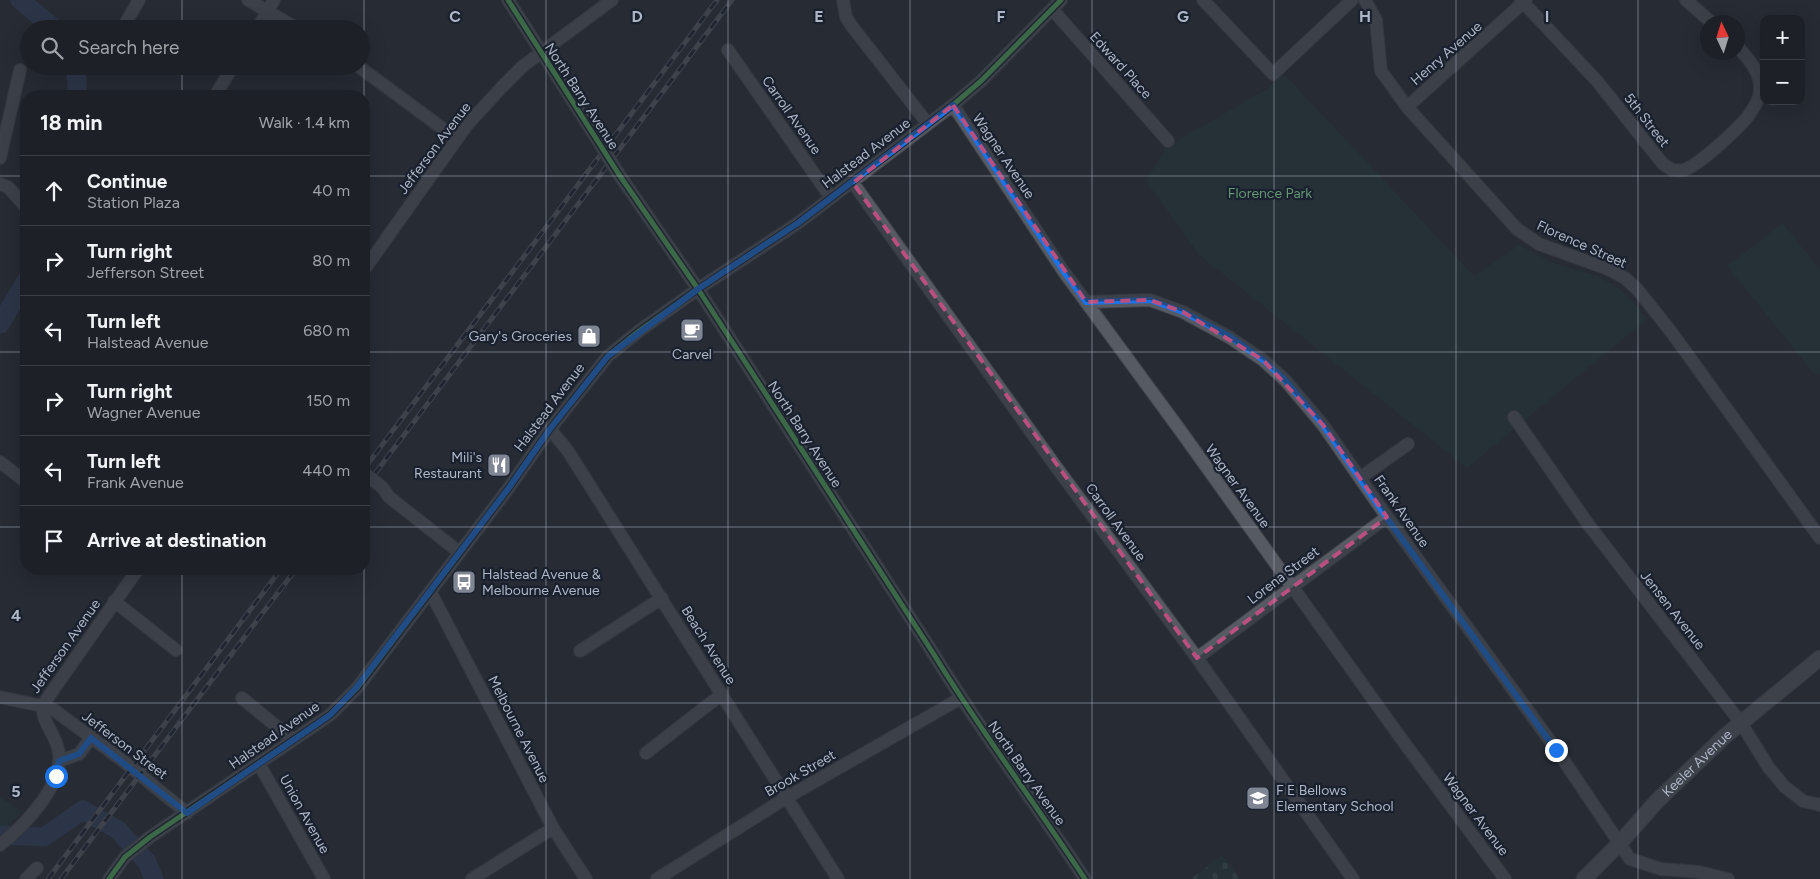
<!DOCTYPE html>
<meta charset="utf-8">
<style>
:root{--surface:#1d2027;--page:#25282f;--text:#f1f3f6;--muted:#a0a3a7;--line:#3b3e44}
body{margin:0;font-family:Figtree,sans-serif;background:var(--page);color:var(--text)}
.controls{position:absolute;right:15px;top:15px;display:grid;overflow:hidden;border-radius:10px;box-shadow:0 5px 20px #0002}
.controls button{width:45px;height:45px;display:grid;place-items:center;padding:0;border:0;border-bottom:1px solid var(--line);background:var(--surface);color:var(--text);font:25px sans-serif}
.compass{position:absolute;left:1700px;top:15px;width:45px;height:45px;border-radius:50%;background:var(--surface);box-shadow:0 5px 20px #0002;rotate:356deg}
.stop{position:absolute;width:15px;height:15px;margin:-11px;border:4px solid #1a73e8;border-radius:50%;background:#fff}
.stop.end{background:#1a73e8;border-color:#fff;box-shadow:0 1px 5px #0008}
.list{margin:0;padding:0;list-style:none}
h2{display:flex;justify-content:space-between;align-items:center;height:65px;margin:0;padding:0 20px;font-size:21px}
h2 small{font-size:16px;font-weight:400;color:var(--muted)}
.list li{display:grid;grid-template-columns:32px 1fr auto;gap:15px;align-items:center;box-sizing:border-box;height:70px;padding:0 20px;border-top:1px solid var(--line)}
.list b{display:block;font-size:19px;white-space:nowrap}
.list p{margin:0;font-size:16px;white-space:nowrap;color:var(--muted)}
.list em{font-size:16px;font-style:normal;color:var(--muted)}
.icon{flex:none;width:28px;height:28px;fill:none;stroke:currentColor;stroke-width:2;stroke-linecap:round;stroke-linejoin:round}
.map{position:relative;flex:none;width:1820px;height:879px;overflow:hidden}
.search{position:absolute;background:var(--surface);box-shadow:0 5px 20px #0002;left:20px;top:20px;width:350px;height:55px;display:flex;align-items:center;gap:12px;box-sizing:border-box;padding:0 18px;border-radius:28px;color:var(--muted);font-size:19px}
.panel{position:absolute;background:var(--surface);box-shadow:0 5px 20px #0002;left:20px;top:90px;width:350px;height:485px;border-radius:20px}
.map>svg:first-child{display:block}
</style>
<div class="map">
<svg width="1820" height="879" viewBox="0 0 1820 879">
<defs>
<pattern id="cemetery-stones" width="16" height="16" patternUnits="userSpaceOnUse" patternTransform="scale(1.25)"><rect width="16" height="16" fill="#24353a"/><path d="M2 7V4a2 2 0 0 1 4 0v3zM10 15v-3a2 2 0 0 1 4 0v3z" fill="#415055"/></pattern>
</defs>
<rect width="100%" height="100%" fill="#272b34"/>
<!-- cemetery -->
<path fill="url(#cemetery-stones)" d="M1222,855L1240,879H1191Z"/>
<!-- park -->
<path fill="#24353a" d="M1283,73L1474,276L1519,245C1533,252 1547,260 1561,265C1582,272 1601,275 1618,288C1630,297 1638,308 1647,319L1467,468L1199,255L1146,181L1166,147L1267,89Z
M1783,223L1820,270V373L1816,376L1727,266Z
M0,797L23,812L0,832Z"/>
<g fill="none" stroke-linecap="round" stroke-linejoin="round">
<!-- river -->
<path stroke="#33415d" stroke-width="19" d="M20,0L55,29
M74,66L77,80V96
M0,324L26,281
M0,835L44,837L83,810L118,830L147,862L154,879"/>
<!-- minor casing -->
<g stroke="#43464d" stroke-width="14">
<path id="minor" d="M248,0L298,29
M508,0L597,139
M843,0L846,17L851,25L928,124
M1203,0L1273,74L1352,0
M1365,0L1376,20L1381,71L1407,107L1517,229L1539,244L1608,269L1625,278L1638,290L1672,333L1820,538
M1521,0L1597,81L1663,164L1672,170C1676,170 1680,171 1684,170C1699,165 1742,126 1751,112C1755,106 1760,97 1760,90C1761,72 1749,60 1738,47
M1686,0L1711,22
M1052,9L1168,141
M122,29L139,0
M257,29L274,0
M728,50L831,198
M358,66L457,139
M215,96L233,66
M953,105L1064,272L1180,430L1400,737L1505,879
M1407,107L1526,0
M0,158L20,70
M618,173L698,289L933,653C980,730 1035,803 1085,879
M853,183L1054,464L1197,658L1353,879
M0,184L8,187L26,207
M364,270L467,125L501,88L523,66L612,0
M1086,302L1150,300L1183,312L1229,337L1263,360L1285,380L1323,425L1387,517L1556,749L1630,859L1661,869L1699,872L1728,879
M1514,417L1588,524L1741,723L1769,768L1785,787L1803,801L1820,805
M550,429L568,451L838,879
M0,462L26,482
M1360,478L1408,444
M382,487L389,497L459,552
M430,591L553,828L586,879
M114,601L176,650
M580,651L662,598
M1197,658L1387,517
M0,697L42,706L54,710L123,761L187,813
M242,698L293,740
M42,706L138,569
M646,753L722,694
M59,761L79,754L91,738
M259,764L324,879
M0,845C24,826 63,786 59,753C57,741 52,734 47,724C44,719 43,712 42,706
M26,879L37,868
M109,879L125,857L150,837L330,715L357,688L508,489L550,429L608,356L639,331L698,289L798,223L953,105L981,81L1061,0
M472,879L553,828
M657,879L786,798L961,698"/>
</g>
<!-- major casing -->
<g stroke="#444851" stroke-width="17">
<g id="major">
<path id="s1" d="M1584,879L1619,844L1657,801L1725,736L1820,658"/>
</g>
</g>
<!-- minor -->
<use href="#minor" stroke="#565a62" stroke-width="12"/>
<!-- major -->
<use href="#major" stroke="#585c64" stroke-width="15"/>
<!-- rail casing -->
<g stroke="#5a5e66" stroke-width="5">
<path id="rail" d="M364,469L717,0
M364,488L732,0
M48,879L281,569
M61,879L296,569"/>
</g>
<!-- rail -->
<use href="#rail" stroke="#1a212e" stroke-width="3" stroke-dasharray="9" stroke-linecap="butt"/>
<!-- minor-bridge casing -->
<g stroke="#43464d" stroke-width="14" stroke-linecap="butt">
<path id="minor-bridge" d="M597,139L618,173
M364,473L382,487"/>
</g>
<!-- minor-bridge -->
<use href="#minor-bridge" stroke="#565a62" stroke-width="12"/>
<!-- cycleway casing -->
<g stroke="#1a212e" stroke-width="8">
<path id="cycleway" d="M508,0L618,173L698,289L933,653C980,730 1035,803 1085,879
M109,879L125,857L150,837L330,715L357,688L508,489L550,429L608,356L639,331L698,289L798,223L953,105L981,81L1061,0"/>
</g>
<!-- cycleway -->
<use href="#cycleway" stroke="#56b35d" stroke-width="5"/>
</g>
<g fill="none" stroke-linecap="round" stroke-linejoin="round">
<!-- route -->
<path stroke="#1a73e8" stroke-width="6" d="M56,776L59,761L79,754L91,738L187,813L330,715L356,688L508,489L550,429L608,356L698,289L798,223L953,105L1064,272L1086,302L1150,300L1183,312L1229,336L1263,360L1285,380L1323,425L1386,517L1556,750"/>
</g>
<!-- marked area -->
<path d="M0 0H1820V879H0ZM953,105L1086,302L1150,300L1183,312L1263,360L1323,425L1387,517L1197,658L853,183Z" fill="#272b34" fill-opacity=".55" fill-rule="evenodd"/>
<path fill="none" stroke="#bb4f80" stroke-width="4" stroke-dasharray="10 6" stroke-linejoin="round" d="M953,105L1086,302L1150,300L1183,312L1263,360L1323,425L1387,517L1197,658L853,183Z"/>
<!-- grid -->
<path fill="none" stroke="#afb6c6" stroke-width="1" stroke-opacity="0.55" d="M182,0V29M364,0V879M546,0V879M728,0V879M910,0V879M1092,0V879M1274,0V879M1456,0V879M1638,0V879M182,66V96M0,176H26M364,176H1820M0,352H26M364,352H1820M0,527H26M364,527H1820M182,569V879M0,703H1820"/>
<!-- icons -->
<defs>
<g id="cafe-square" transform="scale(1.25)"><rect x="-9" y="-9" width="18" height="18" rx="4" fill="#7f8593" stroke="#1a212e"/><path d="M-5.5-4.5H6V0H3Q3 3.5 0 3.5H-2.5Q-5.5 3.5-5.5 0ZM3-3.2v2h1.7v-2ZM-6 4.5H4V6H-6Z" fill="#fff"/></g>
<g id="shop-square" transform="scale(1.25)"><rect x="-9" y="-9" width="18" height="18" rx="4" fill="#7f8593" stroke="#1a212e"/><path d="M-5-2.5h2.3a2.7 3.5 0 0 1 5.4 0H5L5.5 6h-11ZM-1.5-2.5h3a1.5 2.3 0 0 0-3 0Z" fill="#fff"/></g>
<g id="restaurant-square" transform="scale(1.25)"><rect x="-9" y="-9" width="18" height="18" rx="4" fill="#7f8593" stroke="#1a212e"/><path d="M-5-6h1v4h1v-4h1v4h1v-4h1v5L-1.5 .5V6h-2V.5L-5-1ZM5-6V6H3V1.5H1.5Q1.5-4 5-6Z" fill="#fff"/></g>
<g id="bus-square" transform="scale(1.25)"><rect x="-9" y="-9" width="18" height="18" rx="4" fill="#7f8593" stroke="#1a212e"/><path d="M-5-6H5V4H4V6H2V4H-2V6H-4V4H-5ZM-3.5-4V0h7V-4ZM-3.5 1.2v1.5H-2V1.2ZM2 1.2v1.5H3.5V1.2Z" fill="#fff"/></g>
<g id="school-square" transform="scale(1.25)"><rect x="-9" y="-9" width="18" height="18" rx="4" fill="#7f8593" stroke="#1a212e"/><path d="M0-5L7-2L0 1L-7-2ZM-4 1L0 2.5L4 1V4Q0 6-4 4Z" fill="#fff"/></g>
</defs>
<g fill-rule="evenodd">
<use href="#cafe-square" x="692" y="330"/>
<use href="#shop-square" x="589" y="336"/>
<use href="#restaurant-square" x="499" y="465"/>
<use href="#bus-square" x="464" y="582"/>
<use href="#school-square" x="1258" y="798"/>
</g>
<g text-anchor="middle" stroke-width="4.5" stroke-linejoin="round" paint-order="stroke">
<!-- street labels -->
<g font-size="14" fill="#afb6c6" stroke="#1a212e">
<text transform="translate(1446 53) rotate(-41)" y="5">Henry Avenue</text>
<text transform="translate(1121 65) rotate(48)" y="5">Edward Place</text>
<text transform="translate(582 96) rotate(57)" y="5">North Barry Avenue</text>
<text transform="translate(792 115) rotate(55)" y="5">Carroll Avenue</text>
<text transform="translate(1647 120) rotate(52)" y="5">5th Street</text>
<text transform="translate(434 148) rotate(-53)" y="5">Jefferson Avenue</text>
<text transform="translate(866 153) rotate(-37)" y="5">Halstead Avenue</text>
<text transform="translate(1004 156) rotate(56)" y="5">Wagner Avenue</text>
<text transform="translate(1582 244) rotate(24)" y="5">Florence Street</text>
<text transform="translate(549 407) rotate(-53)" y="5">Halstead Avenue</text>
<text transform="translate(805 434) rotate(57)" y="5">North Barry Avenue</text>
<text transform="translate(1238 486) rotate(54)" y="5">Wagner Avenue</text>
<text transform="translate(1402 511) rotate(55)" y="5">Frank Avenue</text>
<text transform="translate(1116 522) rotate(54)" y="5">Carroll Avenue</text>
<text transform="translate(1283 575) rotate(-37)" y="5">Lorena Street</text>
<text transform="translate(1673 610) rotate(52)" y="5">Jensen Avenue</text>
<text transform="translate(709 645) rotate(58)" y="5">Beach Avenue</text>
<text transform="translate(65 646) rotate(-55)" y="5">Jefferson Avenue</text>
<text transform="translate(519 729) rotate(63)" y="5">Melbourne Avenue</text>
<text transform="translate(274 735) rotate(-35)" y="5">Halstead Avenue</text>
<text transform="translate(125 745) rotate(37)" y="5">Jefferson Street</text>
<text dy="5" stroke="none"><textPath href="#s1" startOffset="162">Keeler Avenue</textPath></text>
<text transform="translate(800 773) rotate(-30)" y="5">Brook Street</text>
<text transform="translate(1027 773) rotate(55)" y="5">North Barry Avenue</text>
<text transform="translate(305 814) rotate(61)" y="5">Union Avenue</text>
<text transform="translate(1476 814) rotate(53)" y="5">Wagner Avenue</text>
</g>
<!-- park labels -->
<g font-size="14" fill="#669775" stroke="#1a212e">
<text x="1270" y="198">Florence Park</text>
</g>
<!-- poi labels -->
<g font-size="14" fill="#afb6c6" stroke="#1a212e" text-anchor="end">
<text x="572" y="341">Gary's Groceries</text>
<text x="692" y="359" text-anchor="middle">Carvel</text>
<text x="482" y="462">Mili's<tspan x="482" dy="16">Restaurant</tspan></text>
<text x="482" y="579" text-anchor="start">Halstead Avenue &amp;<tspan x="482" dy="16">Melbourne Avenue</tspan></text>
<text x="1276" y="795" text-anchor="start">F E Bellows<tspan x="1276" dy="16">Elementary School</tspan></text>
</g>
</g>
<g font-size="16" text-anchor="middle" font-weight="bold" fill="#afb6c6" stroke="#1a212e" stroke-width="4.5" stroke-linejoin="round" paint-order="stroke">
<text x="455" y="22">C</text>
<text x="637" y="22">D</text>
<text x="819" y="22">E</text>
<text x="1001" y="22">F</text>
<text x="1183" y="22">G</text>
<text x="1365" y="22">H</text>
<text x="1547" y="22">I</text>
<text x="16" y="621">4</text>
<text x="16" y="797">5</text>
</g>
</svg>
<div class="controls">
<button>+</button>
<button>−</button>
</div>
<svg class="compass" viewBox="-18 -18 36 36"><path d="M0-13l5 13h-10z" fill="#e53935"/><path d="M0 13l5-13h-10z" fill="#a0a3a7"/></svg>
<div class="stop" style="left:56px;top:776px"></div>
<div class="stop end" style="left:1556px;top:750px"></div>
<div class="search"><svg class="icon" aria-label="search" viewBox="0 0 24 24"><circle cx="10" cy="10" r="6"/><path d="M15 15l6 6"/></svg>Search here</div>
<section class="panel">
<h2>18 min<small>Walk · 1.4 km</small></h2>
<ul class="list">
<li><svg class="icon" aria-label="ahead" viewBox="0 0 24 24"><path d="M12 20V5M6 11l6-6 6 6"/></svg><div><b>Continue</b><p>Station Plaza</p></div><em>40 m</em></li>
<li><svg class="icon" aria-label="right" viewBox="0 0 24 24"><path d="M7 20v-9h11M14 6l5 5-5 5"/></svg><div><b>Turn right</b><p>Jefferson Street</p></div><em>80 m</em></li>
<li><svg class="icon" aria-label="left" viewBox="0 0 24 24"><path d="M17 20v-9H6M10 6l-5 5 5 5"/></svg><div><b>Turn left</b><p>Halstead Avenue</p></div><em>680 m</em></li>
<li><svg class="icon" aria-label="right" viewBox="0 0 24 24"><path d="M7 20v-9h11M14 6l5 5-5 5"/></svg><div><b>Turn right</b><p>Wagner Avenue</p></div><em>150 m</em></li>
<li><svg class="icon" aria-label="left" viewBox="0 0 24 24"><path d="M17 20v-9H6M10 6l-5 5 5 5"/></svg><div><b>Turn left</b><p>Frank Avenue</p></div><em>440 m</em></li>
<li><svg class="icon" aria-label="arrive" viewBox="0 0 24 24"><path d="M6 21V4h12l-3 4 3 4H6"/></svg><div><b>Arrive at destination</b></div></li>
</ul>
</section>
</div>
